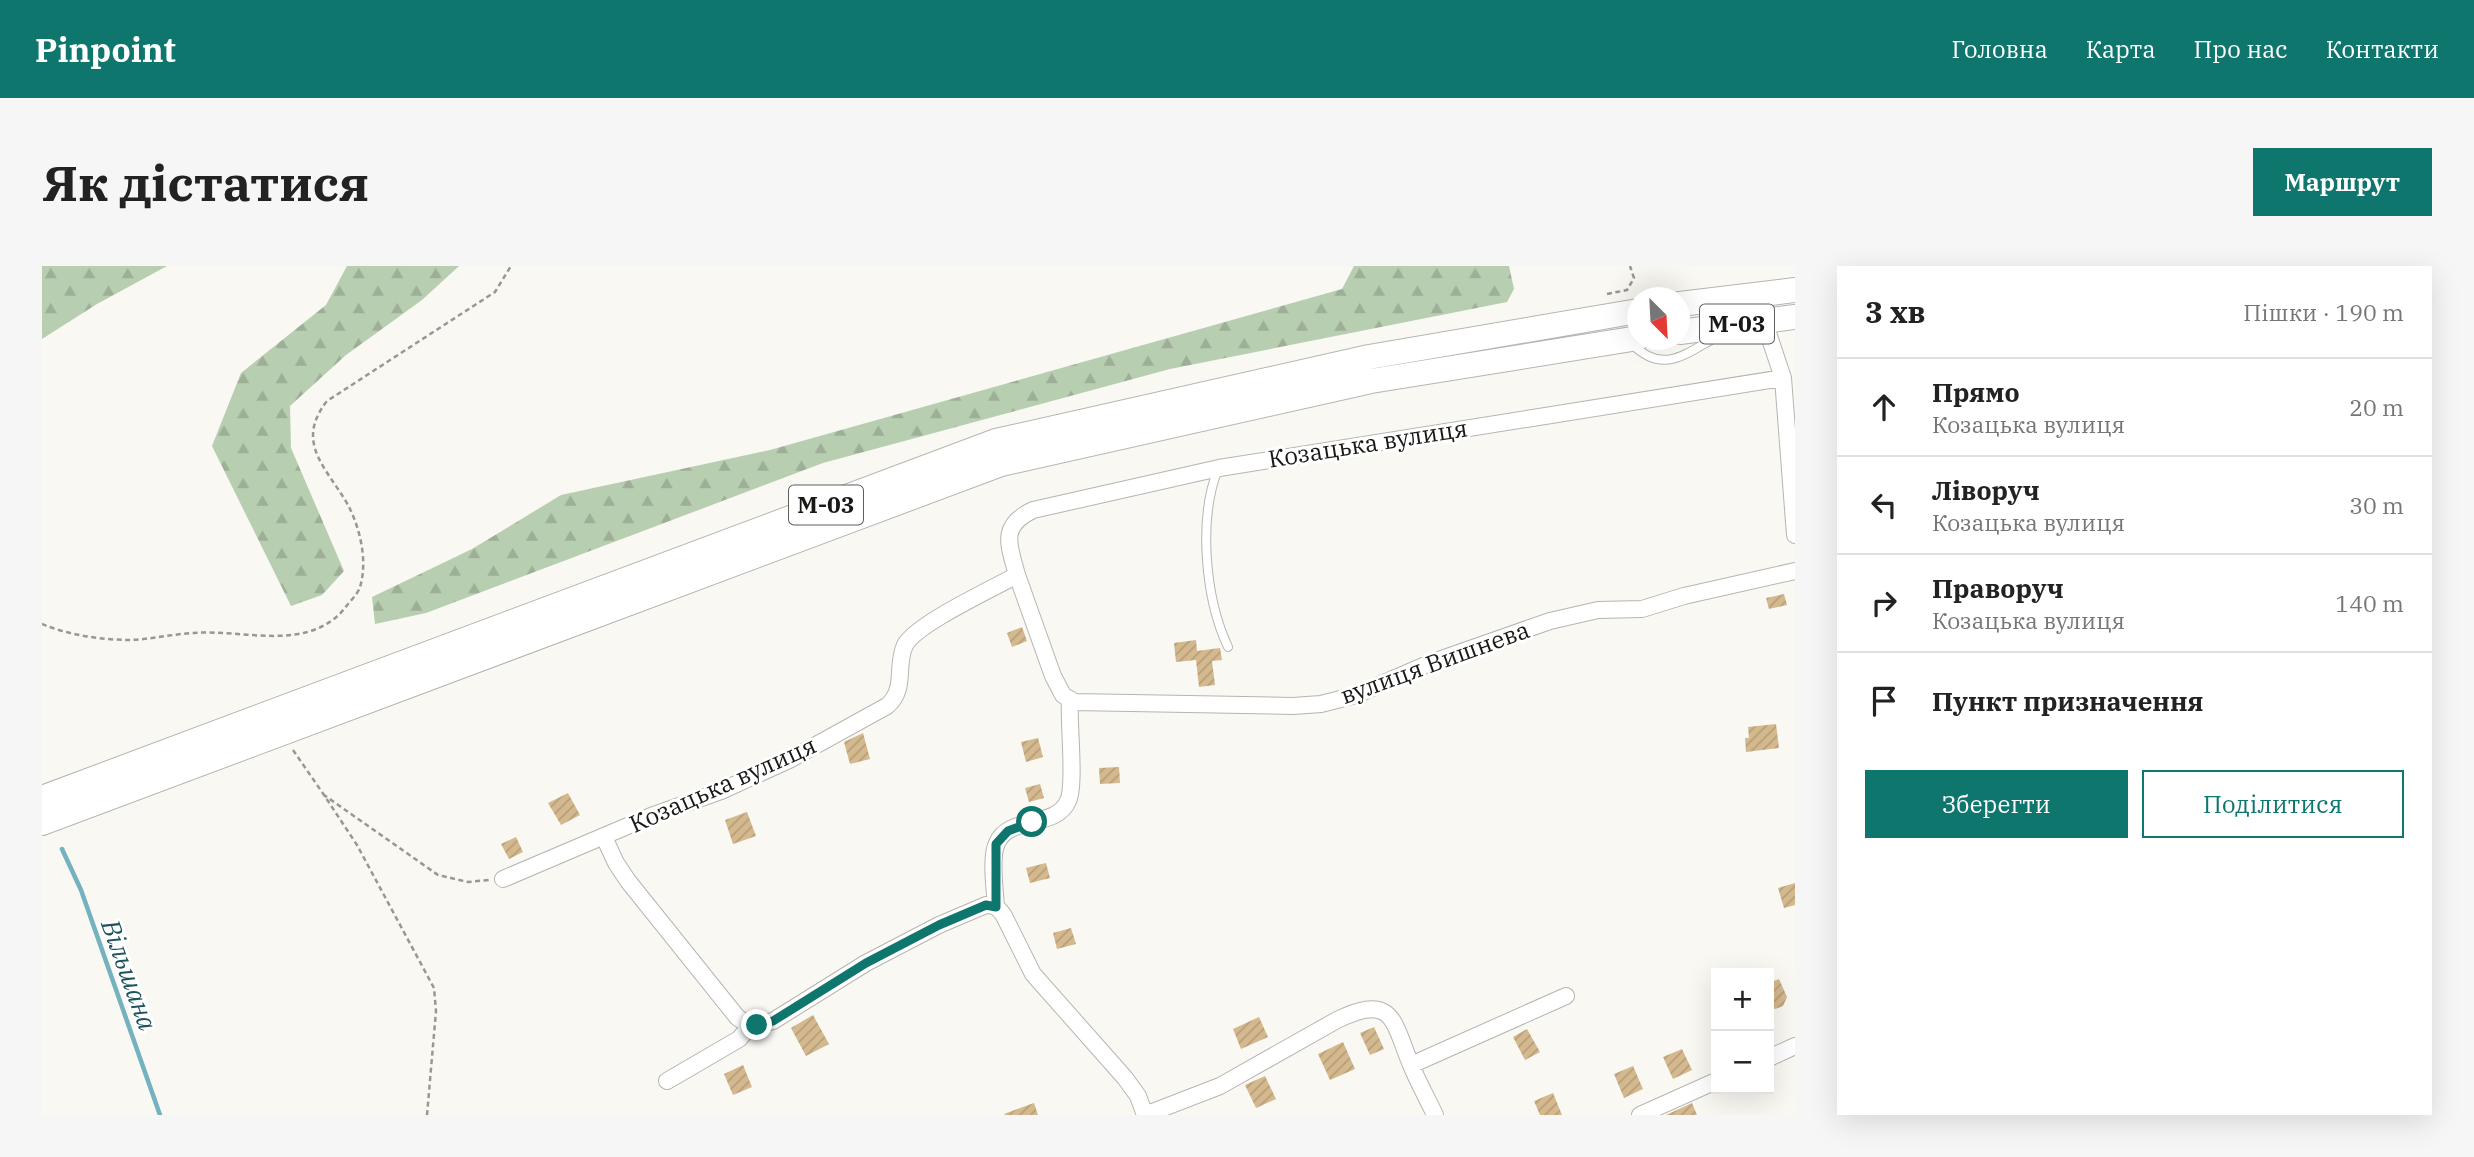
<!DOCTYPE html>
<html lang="uk">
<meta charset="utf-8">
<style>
:root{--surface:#fff;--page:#f6f6f6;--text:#222;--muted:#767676;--line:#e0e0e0;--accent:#0f766e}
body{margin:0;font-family:"IBM Plex Serif",serif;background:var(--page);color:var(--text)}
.controls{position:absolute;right:21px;bottom:21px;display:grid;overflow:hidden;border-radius:0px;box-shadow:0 7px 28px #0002}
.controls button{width:63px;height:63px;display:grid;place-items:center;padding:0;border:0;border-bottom:2px solid var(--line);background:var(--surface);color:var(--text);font:35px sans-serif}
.compass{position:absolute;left:1585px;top:21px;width:63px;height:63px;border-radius:50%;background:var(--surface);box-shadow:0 7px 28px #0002;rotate:156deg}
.stop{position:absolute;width:21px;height:21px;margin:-16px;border:5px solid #0f766e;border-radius:50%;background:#fff}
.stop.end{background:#0f766e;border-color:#fff;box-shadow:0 2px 7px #0008}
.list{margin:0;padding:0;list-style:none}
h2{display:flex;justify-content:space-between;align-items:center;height:91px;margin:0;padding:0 28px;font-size:30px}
h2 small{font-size:23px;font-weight:400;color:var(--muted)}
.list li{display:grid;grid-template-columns:46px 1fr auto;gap:21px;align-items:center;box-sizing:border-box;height:98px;padding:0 28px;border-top:2px solid var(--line)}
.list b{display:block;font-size:26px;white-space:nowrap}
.list p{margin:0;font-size:23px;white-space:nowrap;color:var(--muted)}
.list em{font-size:23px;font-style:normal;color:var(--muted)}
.actions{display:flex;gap:14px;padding:21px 28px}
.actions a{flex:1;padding:16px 0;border:2px solid var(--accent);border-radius:0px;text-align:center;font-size:24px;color:var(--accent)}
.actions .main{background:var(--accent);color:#fff}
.icon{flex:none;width:38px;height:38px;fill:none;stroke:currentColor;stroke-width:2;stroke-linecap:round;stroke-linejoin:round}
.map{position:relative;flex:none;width:1753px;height:849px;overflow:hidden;border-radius:0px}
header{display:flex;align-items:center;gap:42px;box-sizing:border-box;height:98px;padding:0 35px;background:var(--accent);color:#fff}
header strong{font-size:33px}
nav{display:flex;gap:38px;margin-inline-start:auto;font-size:24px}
.intro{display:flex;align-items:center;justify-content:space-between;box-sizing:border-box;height:168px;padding:0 42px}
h1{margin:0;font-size:49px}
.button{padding:18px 32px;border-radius:0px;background:var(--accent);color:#fff;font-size:24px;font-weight:700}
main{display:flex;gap:42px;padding:0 42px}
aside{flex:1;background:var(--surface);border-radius:0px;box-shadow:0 7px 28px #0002}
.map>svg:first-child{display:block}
</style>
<header>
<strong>Pinpoint</strong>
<nav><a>Головна</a><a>Карта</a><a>Про нас</a><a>Контакти</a></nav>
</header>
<div class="intro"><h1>Як дістатися</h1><a class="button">Маршрут</a></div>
<main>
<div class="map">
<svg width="1753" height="849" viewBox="0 0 1753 849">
<defs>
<pattern id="forest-firs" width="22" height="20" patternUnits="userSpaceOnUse" patternTransform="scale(1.75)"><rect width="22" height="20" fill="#b8ceb0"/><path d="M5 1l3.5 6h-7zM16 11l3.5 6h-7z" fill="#9db097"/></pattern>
<pattern id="building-hatch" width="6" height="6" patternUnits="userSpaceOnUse" patternTransform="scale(1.75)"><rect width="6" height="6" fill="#d5b98e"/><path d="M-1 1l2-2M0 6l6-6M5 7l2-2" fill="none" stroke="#b69e7a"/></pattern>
</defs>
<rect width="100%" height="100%" fill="#f9f8f3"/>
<!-- forest -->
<path fill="url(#forest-firs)" d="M0,0H125L55,38L0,73Z
M305,0H417L380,34L304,89L248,140L249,182L302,305L280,329L249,340L170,180L199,107L284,39Z
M1312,0H1467L1472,23L1465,36L1128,103L781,197L384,347L333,358L330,331L430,283L519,229L728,184L1300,23Z"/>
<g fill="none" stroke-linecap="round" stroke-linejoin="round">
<!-- stream -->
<path stroke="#74b2bf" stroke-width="4.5" d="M20,583L39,624L118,849"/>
</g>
<!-- building -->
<path fill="url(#building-hatch)" d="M1742,328L1745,339L1727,343L1724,332Z
M980,361L985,375L970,381L965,367Z
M1154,374L1155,385L1178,382L1180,394L1170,395L1173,419L1157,421L1154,394L1134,396L1132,377Z
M1734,458L1737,482L1704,486L1703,472H1707L1706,461Z
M821,467L828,493L808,498L802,476Z
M996,472L1001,491L984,496L979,476Z
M1077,501L1078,517L1058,518L1057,502Z
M998,518L1002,532L987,536L983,522Z
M526,527L538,549L519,559L506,537Z
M705,546L714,570L691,578L683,554Z
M474,571L481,586L467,593L459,578Z
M1004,597L1008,612L988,617L984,602Z
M1753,617V639L1742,642L1736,622Z
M1029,662L1034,678L1015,683L1011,667Z
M1737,713L1745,731L1741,740L1733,743L1727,739V717Z
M771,749L787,778L764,790L749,762Z
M1217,751L1226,771L1199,783L1191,763Z
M1332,761L1342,783L1328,789L1318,767Z
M1485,763L1498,786L1483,794L1471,771Z
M1301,776L1313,803L1288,814L1276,788Z
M1640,783L1650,804L1631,813L1621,791Z
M701,799L710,821L691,829L682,808Z
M1591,800L1601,823L1582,832L1572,808Z
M1223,810L1234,833L1214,842L1203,819Z
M1511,827L1520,849H1498L1492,835Z
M992,837L996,849H963L962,848Z
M1650,837L1655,849H1624Z"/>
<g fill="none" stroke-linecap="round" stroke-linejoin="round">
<!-- service casing -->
<g stroke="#b6b5b1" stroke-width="10">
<path id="service" d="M1590,78C1621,109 1643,88 1674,71
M1176,203C1156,253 1163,332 1186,381"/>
</g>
<!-- minor casing -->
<g stroke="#b6b5b1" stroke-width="18">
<path id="minor" d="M1722,55L1741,112L1753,269
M975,309L1011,410L1021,429L1032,436L1251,440L1279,438L1314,429L1388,397L1508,355L1556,344L1600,343L1642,330L1753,305
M562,571L574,597L586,615L695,751C707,761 717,759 731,755L824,697L897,659L944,639C953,639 957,642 962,650L991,708L1083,812L1096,830L1103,849
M461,613L609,550L679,525L747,494L845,440C865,423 853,400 863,379C874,358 952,322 975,309C967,279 957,260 991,244L1177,202L1741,112
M954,641C953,624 948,591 955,577C967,549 1014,563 1026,535C1034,519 1026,456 1028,433
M1727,792L1753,780
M1369,799L1524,730
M625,815L697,773L710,758
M1103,849L1178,820L1295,754C1352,726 1351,756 1369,799C1376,816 1385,832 1393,849
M1598,849L1674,815"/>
</g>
<!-- trunk casing -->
<g stroke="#b6b5b1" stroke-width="26">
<path id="trunk" d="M1638,38L1753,24
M1638,66L1753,51
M0,532L954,175L1327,91L1596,45
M0,557L959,198L1329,115L1596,72"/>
</g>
<!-- path -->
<path stroke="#989794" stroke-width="2.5" stroke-dasharray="5 3.5" stroke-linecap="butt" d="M1565,28L1585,24L1592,12L1588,0
M0,358C26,369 60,374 89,374C110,373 131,368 152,367C202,363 266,387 303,342C307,336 316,328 318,321C326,295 318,262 306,239C285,202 252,177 285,135L453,26L469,0
M251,484L282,529
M385,849L394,745L392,722L315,579L282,529L396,609L426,616L447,614"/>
<!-- service -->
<use href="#service" stroke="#fff" stroke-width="8"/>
<!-- minor -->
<use href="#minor" stroke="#fff" stroke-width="16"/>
<!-- trunk -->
<use href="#trunk" stroke="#fff" stroke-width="24"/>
</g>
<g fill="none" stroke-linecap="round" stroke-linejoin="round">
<!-- route -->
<path stroke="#0f766e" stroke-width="9" d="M715,759L731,755L824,697L897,659L944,639L954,641V578L966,565L990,556"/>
</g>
<g text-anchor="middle" stroke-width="6" stroke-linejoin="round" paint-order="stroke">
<!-- shield labels -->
<g fill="#fff" stroke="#5d5d5c" stroke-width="2">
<rect x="1658" y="38.5" width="74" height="39" rx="5"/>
<rect x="747" y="219.5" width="74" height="39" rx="5"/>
</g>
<g font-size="23" font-weight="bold" fill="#181816">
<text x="1695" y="66">М-03</text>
<text x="784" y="247">М-03</text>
</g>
<!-- street labels -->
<g font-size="24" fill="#181816" stroke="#fff">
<text transform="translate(1326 178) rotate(-9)" y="8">Козацька вулиця</text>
<text transform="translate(1393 397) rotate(-20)" y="8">вулиця Вишнева</text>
<text transform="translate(681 519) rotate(-24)" y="8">Козацька вулиця</text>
</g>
<!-- water labels -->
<g font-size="26" font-style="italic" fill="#1e535d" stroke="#fff">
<text transform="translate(87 709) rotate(70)" y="9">Вільшана</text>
</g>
</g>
</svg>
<div class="controls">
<button>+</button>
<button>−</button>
</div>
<svg class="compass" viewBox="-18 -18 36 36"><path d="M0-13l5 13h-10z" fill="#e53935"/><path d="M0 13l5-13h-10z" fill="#767676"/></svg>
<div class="stop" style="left:990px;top:556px"></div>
<div class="stop end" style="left:715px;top:759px"></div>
</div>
<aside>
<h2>3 хв<small>Пішки · 190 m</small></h2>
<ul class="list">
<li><svg class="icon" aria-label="ahead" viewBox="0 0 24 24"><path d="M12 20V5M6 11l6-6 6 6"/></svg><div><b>Прямо</b><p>Козацька вулиця</p></div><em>20 m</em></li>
<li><svg class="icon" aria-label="left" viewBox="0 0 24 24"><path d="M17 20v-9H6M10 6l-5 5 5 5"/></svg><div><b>Ліворуч</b><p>Козацька вулиця</p></div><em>30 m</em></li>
<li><svg class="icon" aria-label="right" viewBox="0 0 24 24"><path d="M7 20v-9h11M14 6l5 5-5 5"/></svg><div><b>Праворуч</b><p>Козацька вулиця</p></div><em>140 m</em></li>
<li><svg class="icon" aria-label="arrive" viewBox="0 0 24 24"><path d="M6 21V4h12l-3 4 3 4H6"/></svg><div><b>Пункт призначення</b></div></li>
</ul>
<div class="actions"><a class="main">Зберегти</a><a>Поділитися</a></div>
</aside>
</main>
